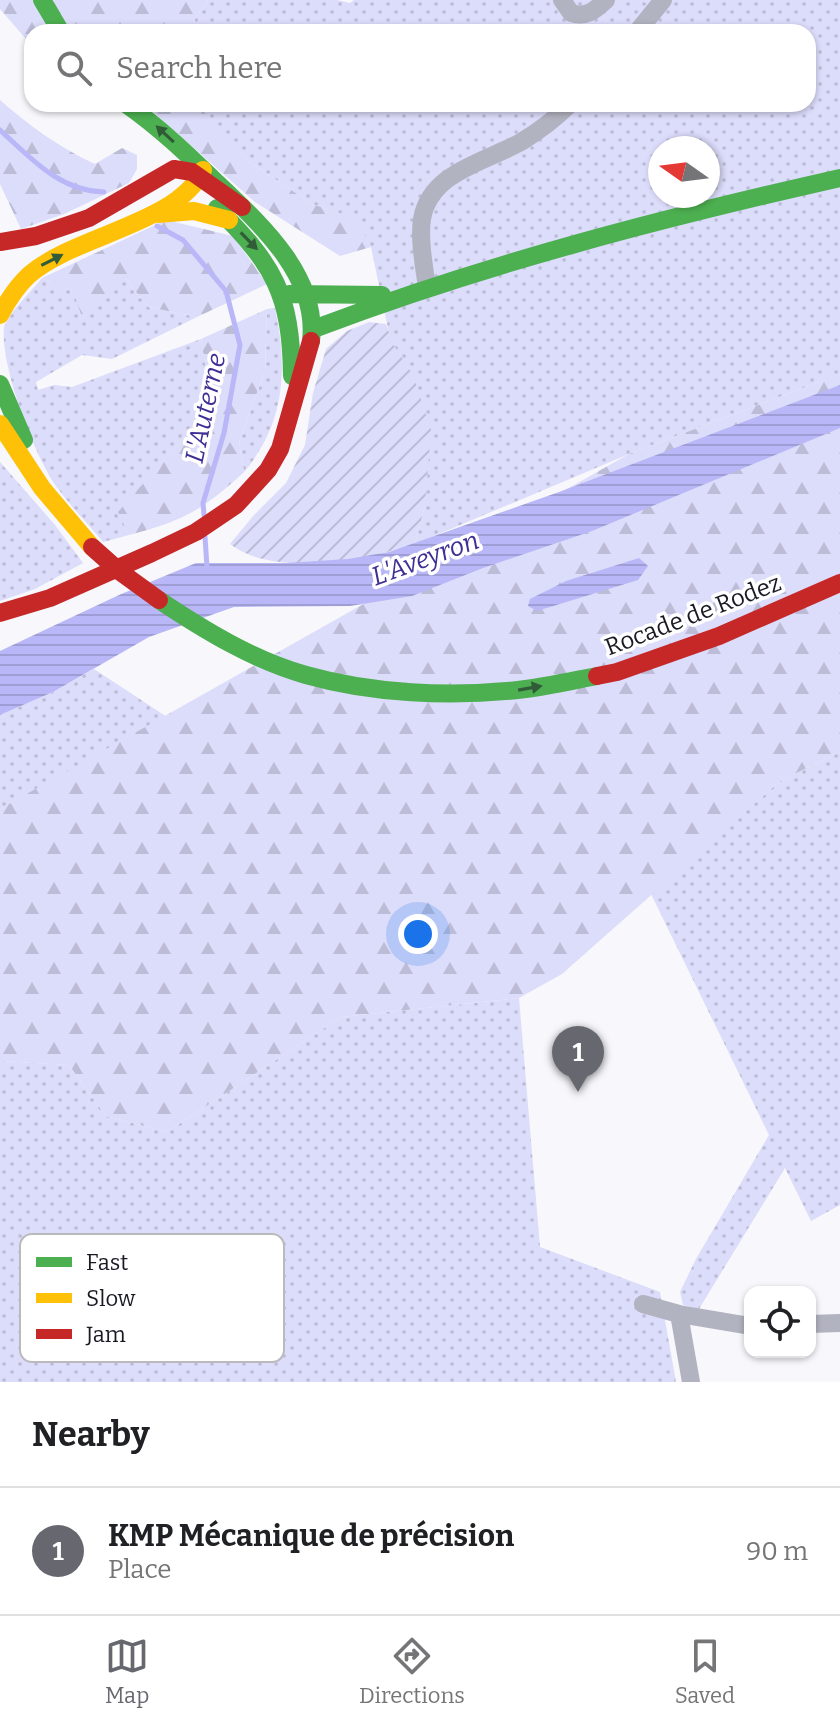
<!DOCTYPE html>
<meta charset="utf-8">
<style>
:root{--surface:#fff;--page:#f2f2f2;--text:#202124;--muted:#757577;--line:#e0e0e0;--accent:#676770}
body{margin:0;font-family:Bitter,serif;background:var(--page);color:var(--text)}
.controls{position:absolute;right:24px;bottom:24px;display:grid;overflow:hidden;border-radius:16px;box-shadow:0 2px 6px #0004}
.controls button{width:72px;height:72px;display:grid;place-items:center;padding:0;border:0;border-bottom:2px solid var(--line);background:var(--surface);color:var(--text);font:40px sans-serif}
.compass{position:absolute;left:648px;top:136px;width:72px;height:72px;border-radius:50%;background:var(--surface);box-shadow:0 2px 6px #0004;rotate:284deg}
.you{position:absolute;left:418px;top:934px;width:28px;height:28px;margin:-20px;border:6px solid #fff;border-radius:50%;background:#1a73e8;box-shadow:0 0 0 12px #1a73e833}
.badge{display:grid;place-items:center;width:52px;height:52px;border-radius:50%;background:var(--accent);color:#fff;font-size:26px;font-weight:700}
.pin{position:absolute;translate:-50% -66px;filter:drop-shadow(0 2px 4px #0008)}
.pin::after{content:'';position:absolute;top:42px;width:28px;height:24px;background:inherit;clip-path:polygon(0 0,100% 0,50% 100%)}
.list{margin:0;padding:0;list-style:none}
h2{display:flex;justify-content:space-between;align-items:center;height:104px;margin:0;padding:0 32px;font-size:34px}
h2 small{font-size:26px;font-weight:400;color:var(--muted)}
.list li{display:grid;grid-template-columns:52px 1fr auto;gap:24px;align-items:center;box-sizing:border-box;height:128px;padding:0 32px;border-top:2px solid var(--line)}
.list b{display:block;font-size:30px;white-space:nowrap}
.list p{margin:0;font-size:26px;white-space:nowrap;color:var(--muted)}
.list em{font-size:26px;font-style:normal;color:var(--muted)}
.icon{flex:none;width:44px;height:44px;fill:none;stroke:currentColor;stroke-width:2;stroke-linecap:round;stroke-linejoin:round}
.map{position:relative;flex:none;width:840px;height:1382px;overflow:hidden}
.search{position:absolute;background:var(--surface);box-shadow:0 2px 6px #0004;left:24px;right:24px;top:24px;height:88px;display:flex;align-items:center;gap:20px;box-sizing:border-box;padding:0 28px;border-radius:24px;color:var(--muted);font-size:30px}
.sheet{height:232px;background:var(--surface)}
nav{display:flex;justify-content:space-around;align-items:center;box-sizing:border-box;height:112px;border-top:2px solid var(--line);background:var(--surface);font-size:22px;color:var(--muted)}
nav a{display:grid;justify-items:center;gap:4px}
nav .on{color:var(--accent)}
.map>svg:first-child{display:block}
</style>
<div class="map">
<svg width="840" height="1382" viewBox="0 0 840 1382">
<defs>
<pattern id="grass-dots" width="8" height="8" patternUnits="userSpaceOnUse" patternTransform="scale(2)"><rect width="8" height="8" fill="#dcdcfb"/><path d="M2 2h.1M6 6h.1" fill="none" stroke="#bcbcd7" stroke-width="1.8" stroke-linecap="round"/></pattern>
<pattern id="forest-firs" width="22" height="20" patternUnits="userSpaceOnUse" patternTransform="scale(2)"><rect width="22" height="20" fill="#dcdcfb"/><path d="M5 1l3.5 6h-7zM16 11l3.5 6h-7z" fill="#bcbcd7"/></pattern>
<pattern id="garden-furrows" width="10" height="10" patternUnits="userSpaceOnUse" patternTransform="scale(2)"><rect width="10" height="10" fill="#dcdcfb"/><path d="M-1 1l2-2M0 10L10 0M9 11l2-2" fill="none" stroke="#bcbcd7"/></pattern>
<pattern id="water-rules" width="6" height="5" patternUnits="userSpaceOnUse" patternTransform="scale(2)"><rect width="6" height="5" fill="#b9b7f7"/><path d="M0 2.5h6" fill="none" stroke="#9e9dd4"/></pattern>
</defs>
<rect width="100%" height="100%" fill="#f7f7fc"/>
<!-- grass -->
<path fill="url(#grass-dots)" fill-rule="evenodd" d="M208,0H337L350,3L354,0H840V374L629,454L415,544L425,505L371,247L356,219L312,204L248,161L201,110L199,104H808V32H193L195,19ZM660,148H708V196H660Z
M42,278L73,291L126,279L148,307L197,317L112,359L82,355L36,382L38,390L54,385L72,387L201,339L208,382L203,427L178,444L119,512L129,535L103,542C89,525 72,508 59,490C35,458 0,366 4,327C11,310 30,293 42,278Z
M275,308C288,368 285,424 244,472L239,442L265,371L267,309Z
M0,462L55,525L83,563L35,589L0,601Z
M94,669L167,717L0,809V715L53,692Z
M840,752V1205L811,1221L785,1168L699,1309L683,1305L680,1292L696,1259L769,1135L651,894L780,781Z
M519,998L540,1247L660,1292L676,1382H0V1061L69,1065L106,1116L167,1132L341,1017Z"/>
<!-- forest -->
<path fill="url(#forest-firs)" d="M0,0H208L195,19L193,32H32V46L0,9Z
M0,100C28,125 60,148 95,164L122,148L137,155V169L129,183L64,214L21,229L0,184Z
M144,104H199L202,110L248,161L312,204L357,219L371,247L340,256L255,202Z
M166,220L233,236L267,284L197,317L148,307L126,279L82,317L73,291L42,278Z
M267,309L265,371L239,442L244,472C203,510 183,521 129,535L118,512L178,444L203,427L208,382L201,339Z
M840,374V752L780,781L562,974L519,998L341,1017L167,1132L106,1116L69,1065L0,1061V809L629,454Z"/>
<!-- garden -->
<path fill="url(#garden-furrows)" d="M369,322L386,324L393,344L413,375L431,430L425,505L415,544C367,560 273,578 230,544L254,515L286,483L305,445L313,393L326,349L347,331Z"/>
<!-- water -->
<path fill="url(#water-rules)" d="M840,385V428L592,531L483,568L412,596L350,606L234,607L149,637L53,692L0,715V651L119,595L196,563H286L348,559L389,552L559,492Z
M639,558L648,566L638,580L537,611L528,606L530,599L566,581Z"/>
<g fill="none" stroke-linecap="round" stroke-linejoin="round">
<!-- stream -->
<path stroke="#b9b7f7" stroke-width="5" d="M0,130C31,158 59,191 104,192
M157,226L183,240L226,291L240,345L224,433L203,503L204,515
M205,537L207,567"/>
<!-- street -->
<path stroke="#b2b3c0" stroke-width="18" d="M562,0L571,13C587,18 595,10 606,0
M637,32L663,0
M427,287C424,266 419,240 422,219C430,172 485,162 521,142C539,131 555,119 570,104
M643,1304L679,1314L750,1326
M679,1314L691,1382
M810,1324L840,1323"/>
<!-- fast -->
<path stroke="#4caf50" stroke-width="18" d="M42,0L61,32
M126,104C159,127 187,154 215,181C258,222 319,275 311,341
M217,208C274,265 291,294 292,376
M289,294L382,295
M312,325L319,327C489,263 663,218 840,178
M0,384L24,440
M159,600C204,630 253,660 306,675C373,694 449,697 518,690C545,687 571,681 597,676"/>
<!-- slow -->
<path stroke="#ffc107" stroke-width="18" d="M158,214L194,211L229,220
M0,315C8,300 16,287 29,275C75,235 178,224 203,170
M0,424L42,488L92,547"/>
<!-- jam -->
<path stroke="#c62828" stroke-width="18" d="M0,242L36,236L89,218L174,169L192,172L242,207
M0,613L50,598L152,553L196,532L236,505L268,470L280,449L311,341
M597,676L617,672L719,636L840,583"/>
<!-- jam-bridge -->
<path stroke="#c62828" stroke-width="18" d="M92,547L119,571L159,600"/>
</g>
<!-- one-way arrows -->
<defs><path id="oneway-solid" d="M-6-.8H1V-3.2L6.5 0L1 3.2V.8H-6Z" transform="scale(2)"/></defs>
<g fill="#305c38">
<use href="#oneway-solid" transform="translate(165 134) rotate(-137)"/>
<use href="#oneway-solid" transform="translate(249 241) rotate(46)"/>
<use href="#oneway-solid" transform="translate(52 260) rotate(-27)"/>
<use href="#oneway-solid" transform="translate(530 688) rotate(-10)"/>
</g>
<g text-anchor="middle" stroke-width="7" stroke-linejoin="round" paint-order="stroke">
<!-- street labels -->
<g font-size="24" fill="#191924" stroke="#fff">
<text transform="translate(693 615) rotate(-21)" y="8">Rocade de Rodez</text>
</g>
<!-- water labels -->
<g font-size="26" font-style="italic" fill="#3f2e94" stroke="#fff">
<text transform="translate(205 408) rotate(-78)" y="9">L'Auterne</text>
<text transform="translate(425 558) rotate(-20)" y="9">L'Aveyron</text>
</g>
</g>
<!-- legend -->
<rect x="20" y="1234" width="264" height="128" rx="12" fill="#fff" stroke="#bababd" stroke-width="2"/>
<rect x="36" y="1257" width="36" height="10" fill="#4caf50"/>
<rect x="36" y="1293" width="36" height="10" fill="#ffc107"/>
<rect x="36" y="1329" width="36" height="10" fill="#c62828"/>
<g font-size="22" fill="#191924">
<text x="86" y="1270">Fast</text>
<text x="86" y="1306">Slow</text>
<text x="86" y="1342">Jam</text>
</g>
</svg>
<div class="controls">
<button><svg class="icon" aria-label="locate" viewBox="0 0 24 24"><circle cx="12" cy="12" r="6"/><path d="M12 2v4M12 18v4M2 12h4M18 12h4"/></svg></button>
</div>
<svg class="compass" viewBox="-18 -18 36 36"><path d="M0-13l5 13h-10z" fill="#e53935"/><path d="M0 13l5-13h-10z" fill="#757577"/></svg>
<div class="you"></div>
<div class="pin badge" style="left:578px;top:1092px">1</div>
<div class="search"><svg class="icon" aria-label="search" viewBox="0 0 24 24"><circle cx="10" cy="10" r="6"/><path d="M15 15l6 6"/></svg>Search here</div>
</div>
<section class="sheet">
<h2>Nearby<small></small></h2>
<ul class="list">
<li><span class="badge">1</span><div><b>KMP Mécanique de précision</b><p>Place</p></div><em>90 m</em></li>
</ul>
</section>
<nav>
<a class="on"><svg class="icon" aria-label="map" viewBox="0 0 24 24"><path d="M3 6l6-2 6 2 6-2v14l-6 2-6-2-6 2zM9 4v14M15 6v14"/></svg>Map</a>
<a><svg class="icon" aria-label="directions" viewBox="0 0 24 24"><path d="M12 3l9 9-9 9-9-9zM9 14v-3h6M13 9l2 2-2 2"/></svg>Directions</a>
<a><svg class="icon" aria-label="saved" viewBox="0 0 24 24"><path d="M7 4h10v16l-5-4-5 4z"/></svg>Saved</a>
</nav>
